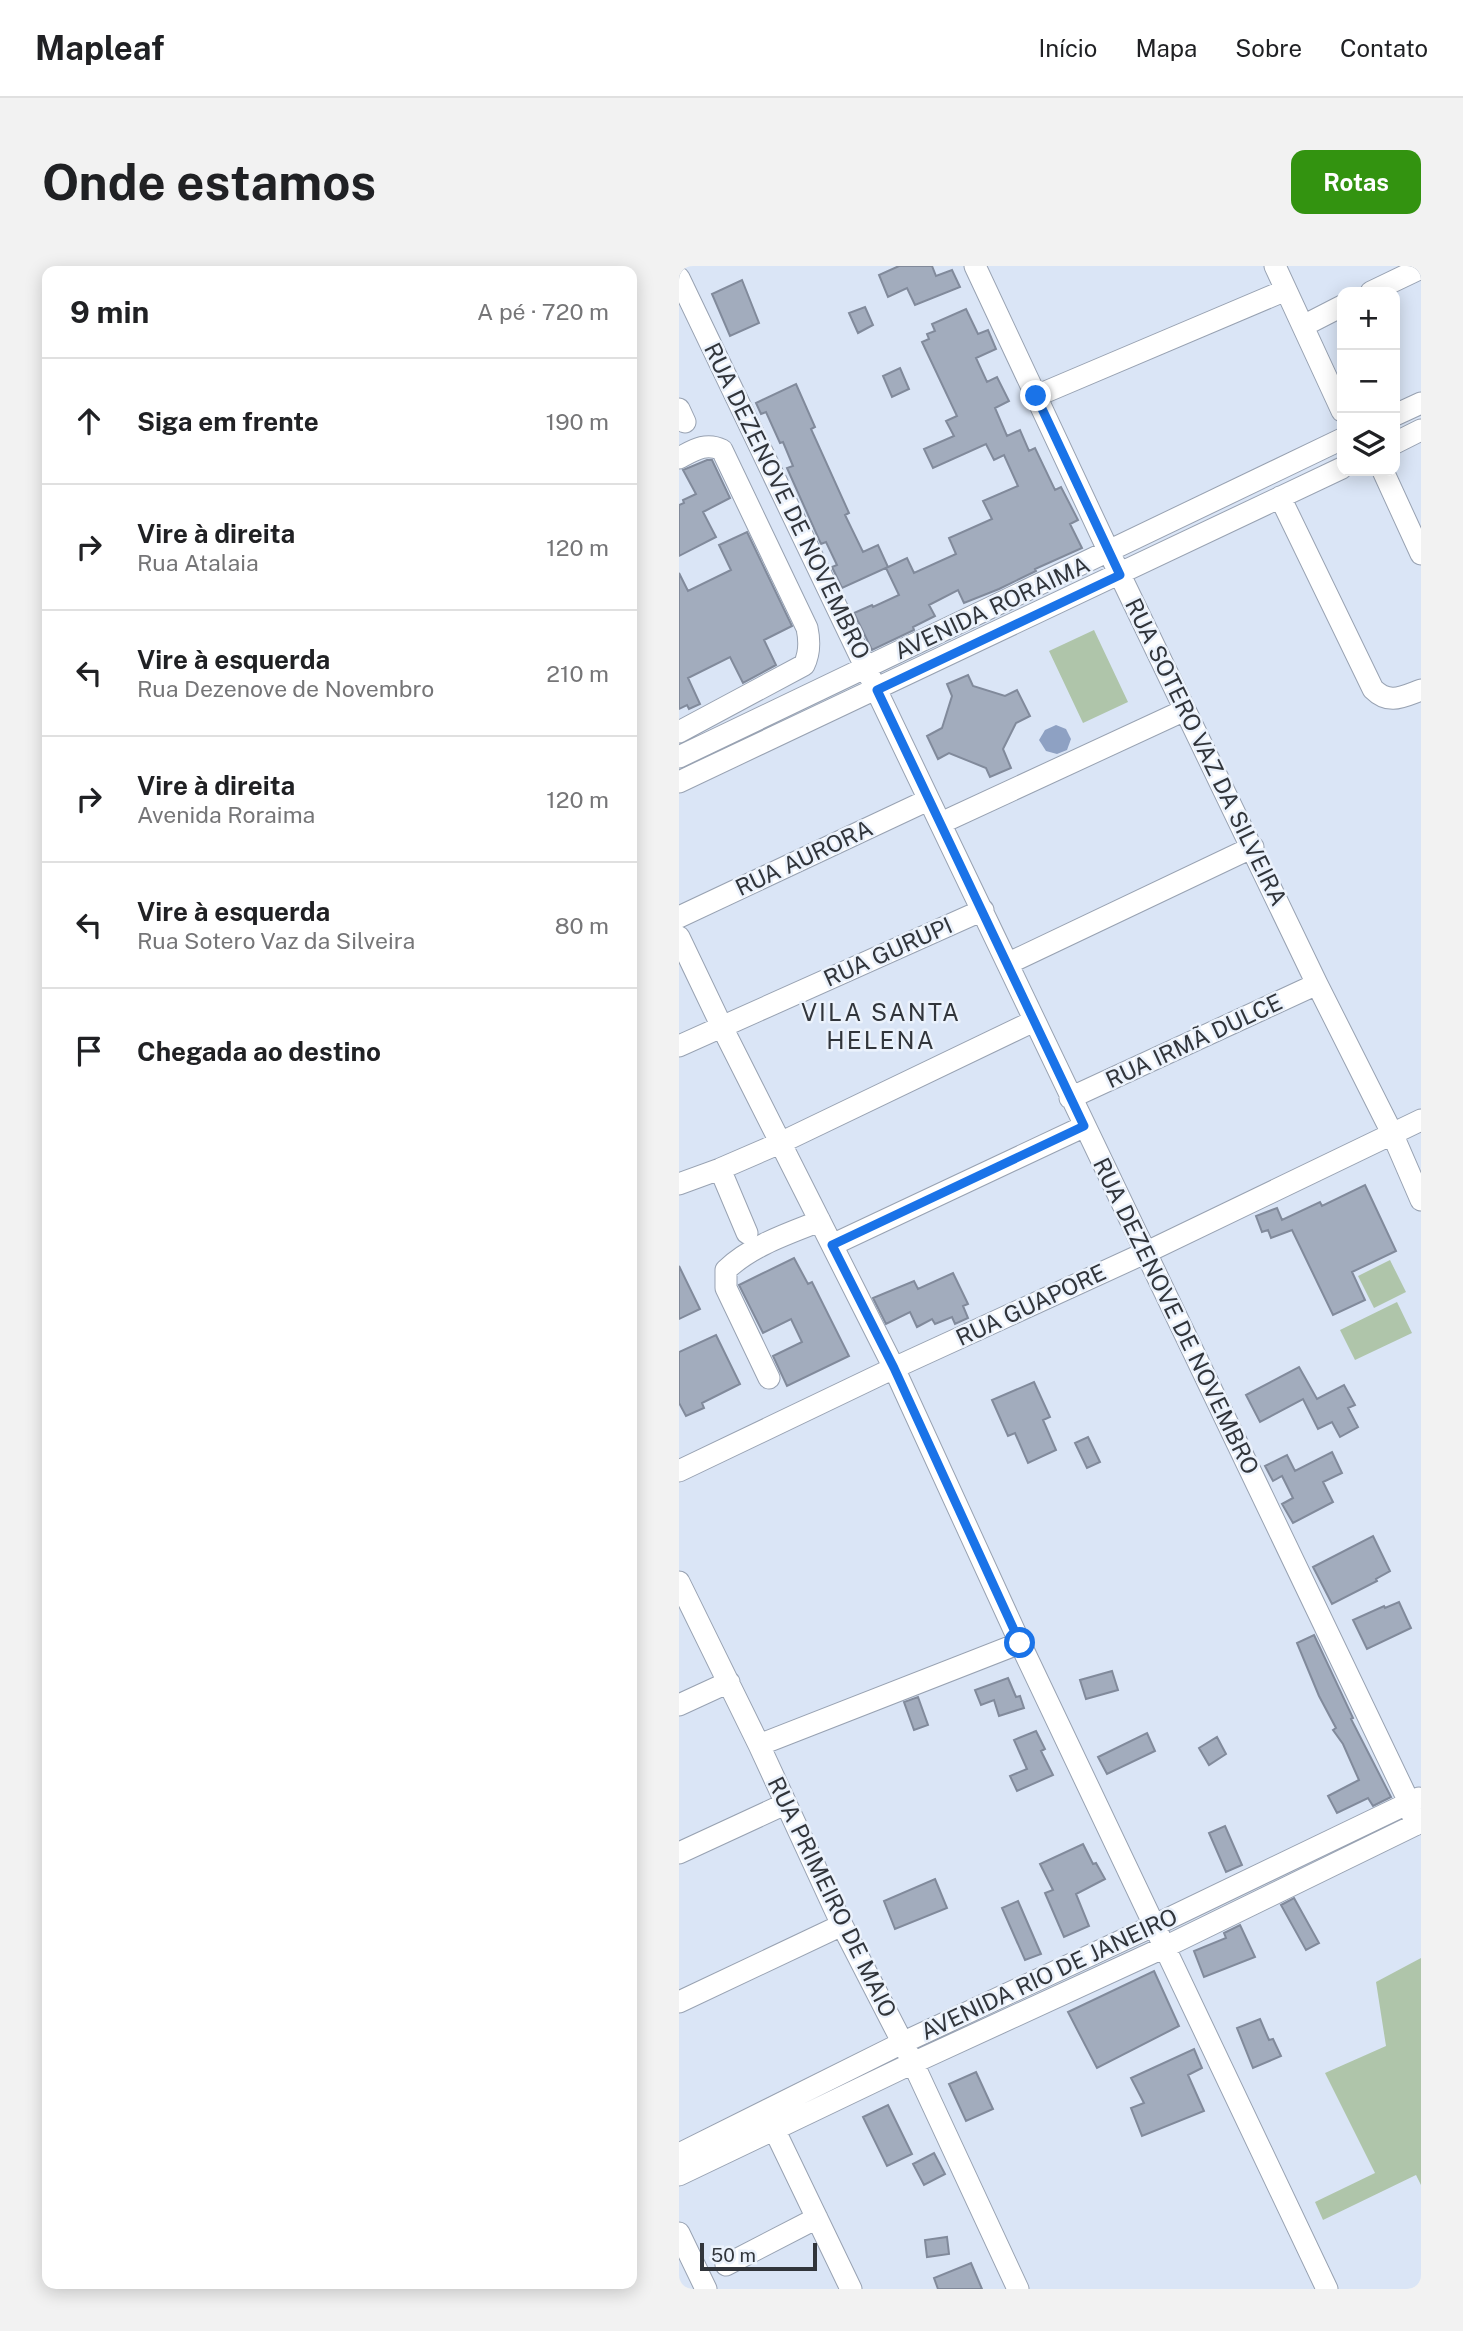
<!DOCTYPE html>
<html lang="pt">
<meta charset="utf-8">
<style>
:root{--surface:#fff;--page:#f2f2f2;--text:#202124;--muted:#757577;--line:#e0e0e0;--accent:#339310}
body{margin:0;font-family:"Public Sans",sans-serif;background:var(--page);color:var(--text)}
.controls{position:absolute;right:21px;top:21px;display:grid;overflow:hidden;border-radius:14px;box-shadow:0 4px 18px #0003}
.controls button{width:63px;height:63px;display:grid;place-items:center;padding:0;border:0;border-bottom:2px solid var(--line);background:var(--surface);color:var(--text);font:35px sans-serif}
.scale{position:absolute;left:21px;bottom:18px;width:117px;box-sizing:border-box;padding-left:7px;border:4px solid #31353b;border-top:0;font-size:19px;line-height:24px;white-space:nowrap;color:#31353b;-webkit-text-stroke:5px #ebf2fc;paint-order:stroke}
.stop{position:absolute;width:21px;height:21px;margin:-16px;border:5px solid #1a73e8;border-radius:50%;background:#fff}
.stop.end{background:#1a73e8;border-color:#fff;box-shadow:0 2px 7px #0008}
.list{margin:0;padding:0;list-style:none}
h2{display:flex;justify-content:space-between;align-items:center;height:91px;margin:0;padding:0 28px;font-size:30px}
h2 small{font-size:23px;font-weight:400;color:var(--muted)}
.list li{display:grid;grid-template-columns:46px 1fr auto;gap:21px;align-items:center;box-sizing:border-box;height:126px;padding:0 28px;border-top:2px solid var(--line)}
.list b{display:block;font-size:26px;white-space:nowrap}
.list p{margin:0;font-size:23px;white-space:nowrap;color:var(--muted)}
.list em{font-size:23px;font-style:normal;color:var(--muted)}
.icon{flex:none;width:38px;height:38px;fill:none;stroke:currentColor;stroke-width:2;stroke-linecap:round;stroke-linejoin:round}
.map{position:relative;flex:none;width:742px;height:2023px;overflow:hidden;border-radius:14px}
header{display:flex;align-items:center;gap:42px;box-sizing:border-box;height:98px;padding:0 35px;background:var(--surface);border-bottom:2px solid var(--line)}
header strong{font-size:33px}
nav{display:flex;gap:38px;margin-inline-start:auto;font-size:24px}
.intro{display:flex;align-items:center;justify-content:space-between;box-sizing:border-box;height:168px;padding:0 42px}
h1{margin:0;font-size:49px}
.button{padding:18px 32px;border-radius:14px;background:var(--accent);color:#fff;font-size:24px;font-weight:700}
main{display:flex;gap:42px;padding:0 42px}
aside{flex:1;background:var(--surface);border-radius:14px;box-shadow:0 4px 18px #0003}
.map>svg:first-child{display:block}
</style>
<header>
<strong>Mapleaf</strong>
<nav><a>Início</a><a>Mapa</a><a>Sobre</a><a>Contato</a></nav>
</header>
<div class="intro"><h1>Onde estamos</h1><a class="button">Rotas</a></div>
<main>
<aside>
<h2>9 min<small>A pé · 720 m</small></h2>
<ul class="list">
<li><svg class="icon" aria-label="ahead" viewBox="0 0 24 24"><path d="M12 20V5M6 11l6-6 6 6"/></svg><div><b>Siga em frente</b></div><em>190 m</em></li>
<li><svg class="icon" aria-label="right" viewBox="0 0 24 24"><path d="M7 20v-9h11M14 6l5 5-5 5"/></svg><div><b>Vire à direita</b><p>Rua Atalaia</p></div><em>120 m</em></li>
<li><svg class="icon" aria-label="left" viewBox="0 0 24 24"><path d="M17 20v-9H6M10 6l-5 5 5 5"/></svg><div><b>Vire à esquerda</b><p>Rua Dezenove de Novembro</p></div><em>210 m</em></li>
<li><svg class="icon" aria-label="right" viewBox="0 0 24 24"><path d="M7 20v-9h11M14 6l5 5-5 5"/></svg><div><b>Vire à direita</b><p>Avenida Roraima</p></div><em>120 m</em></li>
<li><svg class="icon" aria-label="left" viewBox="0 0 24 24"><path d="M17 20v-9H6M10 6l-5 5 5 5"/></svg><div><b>Vire à esquerda</b><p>Rua Sotero Vaz da Silveira</p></div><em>80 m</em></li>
<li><svg class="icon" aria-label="arrive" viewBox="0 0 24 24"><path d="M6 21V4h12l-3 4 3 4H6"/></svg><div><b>Chegada ao destino</b></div></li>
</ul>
</aside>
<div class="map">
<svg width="742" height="2023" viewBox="0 0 742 2023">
<rect width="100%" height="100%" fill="#dae5f6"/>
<!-- green -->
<path fill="#afc5aa" d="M415,364L449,436L404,457L370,385Z
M711,994L727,1026L695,1042L679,1010Z
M718,1036L733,1067L676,1094L661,1064Z
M742,1692V1919L737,1909L644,1954L636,1936L696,1907L646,1807L707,1780L697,1716Z"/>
<!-- water -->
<path fill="#8ea1c3" d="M377,459L387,463L392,473L388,484L378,488L367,485L360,474L366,464Z"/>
<!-- building -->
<path fill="#a2acbd" stroke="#818a9b" stroke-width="2" d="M220,0H253L257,10L273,4L281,21L236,39L228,22L209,31L200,9Z
M63,14L80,57L51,70L33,28Z
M186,41L194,59L179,67L170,47Z
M287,43L299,68L309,64L317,83L297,92L308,116L318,111L330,135L316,142L328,170L341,164L350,185L356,182L376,224L382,221L399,254L391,258L403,282L356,303L357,305L320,323L285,337L279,324L250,339L256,350L234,361L235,364L193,384L175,347L193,339L194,341L220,329L207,302L228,292L235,307L277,288L270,272L313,253L304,235L339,220L325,189L315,194L307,178L254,202L245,183L275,170L267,155L278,150L243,76L250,73L248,68L256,65L253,58Z
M221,102L230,123L213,131L204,110Z
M117,118L136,161L132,163L170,247L166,249L184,286L199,279L209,301L163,322L153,301L158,299L147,276L142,278L108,202L114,200L104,176L101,177L87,146L82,148L77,137Z
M28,194H33L51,232L24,246L37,271L0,290V239L5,237L4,234L17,228L4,204Z
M68,266L113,360L85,374L97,399L64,417L51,391L9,412L21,438L10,443L8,439L0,443V307L9,325L52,304L40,279Z
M289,409L294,420L326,430L338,424L351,450L337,457L324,483L332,502L311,511L307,502L270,487L259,493L248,470L263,462L273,430L268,418Z
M686,919L717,985L673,1006L686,1034L654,1049L613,964L592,972L589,964L583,966L577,950L598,942L603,954L641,936L643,940Z
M115,992L129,1018L133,1016L170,1090L108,1120L94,1090L123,1076L112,1053L84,1067L60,1019Z
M0,1000L21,1043L0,1053Z
M274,1007L289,1038L284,1040L289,1052L276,1058L273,1051L256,1058L253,1053L238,1061L231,1046L207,1058L194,1032L235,1015L239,1023Z
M37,1069L61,1118L23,1137L25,1142L7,1150L0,1137V1086Z
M620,1101L638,1133L665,1119L676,1139L669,1142L679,1161L661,1171L653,1156L639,1163L624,1133L581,1156L567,1129Z
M355,1116L371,1151L364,1154L377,1184L349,1197L336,1167L329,1170L313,1134Z
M409,1171L421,1196L408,1202L396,1177Z
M653,1186L663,1207L644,1216L654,1236L614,1257L603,1238L614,1232L603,1210L594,1215L586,1200L608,1189L616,1205Z
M694,1270L711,1305L697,1313L698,1315L653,1338L634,1301Z
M720,1336L732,1362L688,1383L674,1354L705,1340L706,1342Z
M635,1369L674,1452L672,1453L712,1531L694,1540L689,1532L658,1547L649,1530L680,1514L664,1478L654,1464L657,1462L640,1430L618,1377Z
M433,1405L439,1424L407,1433L401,1414Z
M329,1412L337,1431L341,1430L345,1442L320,1450L315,1434L302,1439L296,1424Z
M239,1431L249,1459L235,1464L225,1436Z
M357,1465L366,1483L362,1485L374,1509L338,1525L331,1510L348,1503L335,1474Z
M468,1467L476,1485L428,1508L419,1491Z
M538,1471L547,1488L530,1499L520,1482Z
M546,1560L563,1599L547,1606L530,1567Z
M404,1578L414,1598L417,1597L426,1613L397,1628L410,1660L385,1671L366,1627L374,1624L361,1598Z
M256,1613L268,1642L216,1663L205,1635Z
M615,1632L640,1677L627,1684L602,1639Z
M339,1635L362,1688L346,1694L323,1642Z
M561,1659L576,1691L525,1711L515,1685L547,1672L545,1667Z
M475,1705L500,1760L418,1802L389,1746Z
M581,1753L590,1774L594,1773L602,1790L574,1802L558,1762Z
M515,1783L523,1802L509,1809L525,1845L463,1870L452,1842L465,1837L452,1812Z
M297,1806L314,1843L287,1855L270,1818Z
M209,1839L233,1888L208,1900L184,1851Z
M255,1887L266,1908L245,1919L234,1898Z
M268,1971L270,1988L248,1991L246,1974Z
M292,1997L303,2023H259L255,2012Z"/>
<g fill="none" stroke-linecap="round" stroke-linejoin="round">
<!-- minor casing -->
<g stroke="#98a2b2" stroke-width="23">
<path id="minor" d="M296,0L430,286L638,718L713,867L742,934
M596,0L663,145
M0,12L730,1536L736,1559
M692,26L742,2
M624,60L663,40
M357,130L607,24
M0,143L6,156
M716,149L742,137
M716,177L742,164
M0,192C15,184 27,176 43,184L128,362C131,376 131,387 125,399L0,466
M704,205L742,288
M601,231L694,423C710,439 723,431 742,424
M0,491L663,173
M0,516L663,202
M262,557L506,444
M0,651L249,534
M0,671L43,761L215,1102L341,1377L648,2023
M330,697L574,581
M0,780L304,644
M391,832L638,718
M41,903L68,967
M0,918L41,903L101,877L355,755
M153,979L406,860
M90,1112L47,1022V1004C72,980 108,968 141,955
M0,1205L215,1102L468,986L742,854
M0,1316L80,1479L163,1659L234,1797L339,2023
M0,1439L50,1416
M80,1479L341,1377
M0,1587L106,1538
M0,1736L163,1659
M96,1865L172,2023
M0,1888L223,1777L476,1659L740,1532
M0,1909L234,1797L486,1681L742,1556
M0,1967L27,2023
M47,1999L138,1952"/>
</g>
<!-- minor -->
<use href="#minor" stroke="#fff" stroke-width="21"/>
</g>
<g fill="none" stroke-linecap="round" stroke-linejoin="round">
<!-- route -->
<path stroke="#1a73e8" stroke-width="9" d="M341,1377L215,1102L153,979L405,860L198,424L441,309L357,130"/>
</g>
<g text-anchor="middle" stroke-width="5" stroke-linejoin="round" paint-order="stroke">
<!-- street labels -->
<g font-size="23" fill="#31353b" stroke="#ebf2fc">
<text transform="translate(108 235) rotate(64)" y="8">RUA DEZENOVE DE NOVEMBRO</text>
<text transform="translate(313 342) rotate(-25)" y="8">AVENIDA RORAIMA</text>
<text transform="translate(527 486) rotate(64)" y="8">RUA SOTERO VAZ DA SILVEIRA</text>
<text transform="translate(125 592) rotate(-25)" y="8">RUA AURORA</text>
<text transform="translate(209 686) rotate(-24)" y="8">RUA GURUPI</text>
<text transform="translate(515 775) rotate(-25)" y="8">RUA IRMÃ DULCE</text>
<text transform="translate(352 1039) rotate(-25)" y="8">RUA GUAPORE</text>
<text transform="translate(497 1050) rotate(64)" y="8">RUA DEZENOVE DE NOVEMBRO</text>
<text transform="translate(153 1631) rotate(64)" y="8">RUA PRIMEIRO DE MAIO</text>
<text transform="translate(370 1708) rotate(-25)" y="8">AVENIDA RIO DE JANEIRO</text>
</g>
<!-- neighbourhood labels -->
<g font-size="24" letter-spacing="2" fill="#31353b" stroke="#ebf2fc">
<text x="202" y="755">VILA SANTA<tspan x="202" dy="28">HELENA</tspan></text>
</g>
</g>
</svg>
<div class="controls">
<button>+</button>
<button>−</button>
<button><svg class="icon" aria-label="layers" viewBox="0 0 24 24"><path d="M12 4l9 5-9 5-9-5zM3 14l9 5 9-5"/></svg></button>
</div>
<div class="scale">50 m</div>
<div class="stop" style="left:341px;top:1377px"></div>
<div class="stop end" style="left:357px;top:130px"></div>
</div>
</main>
